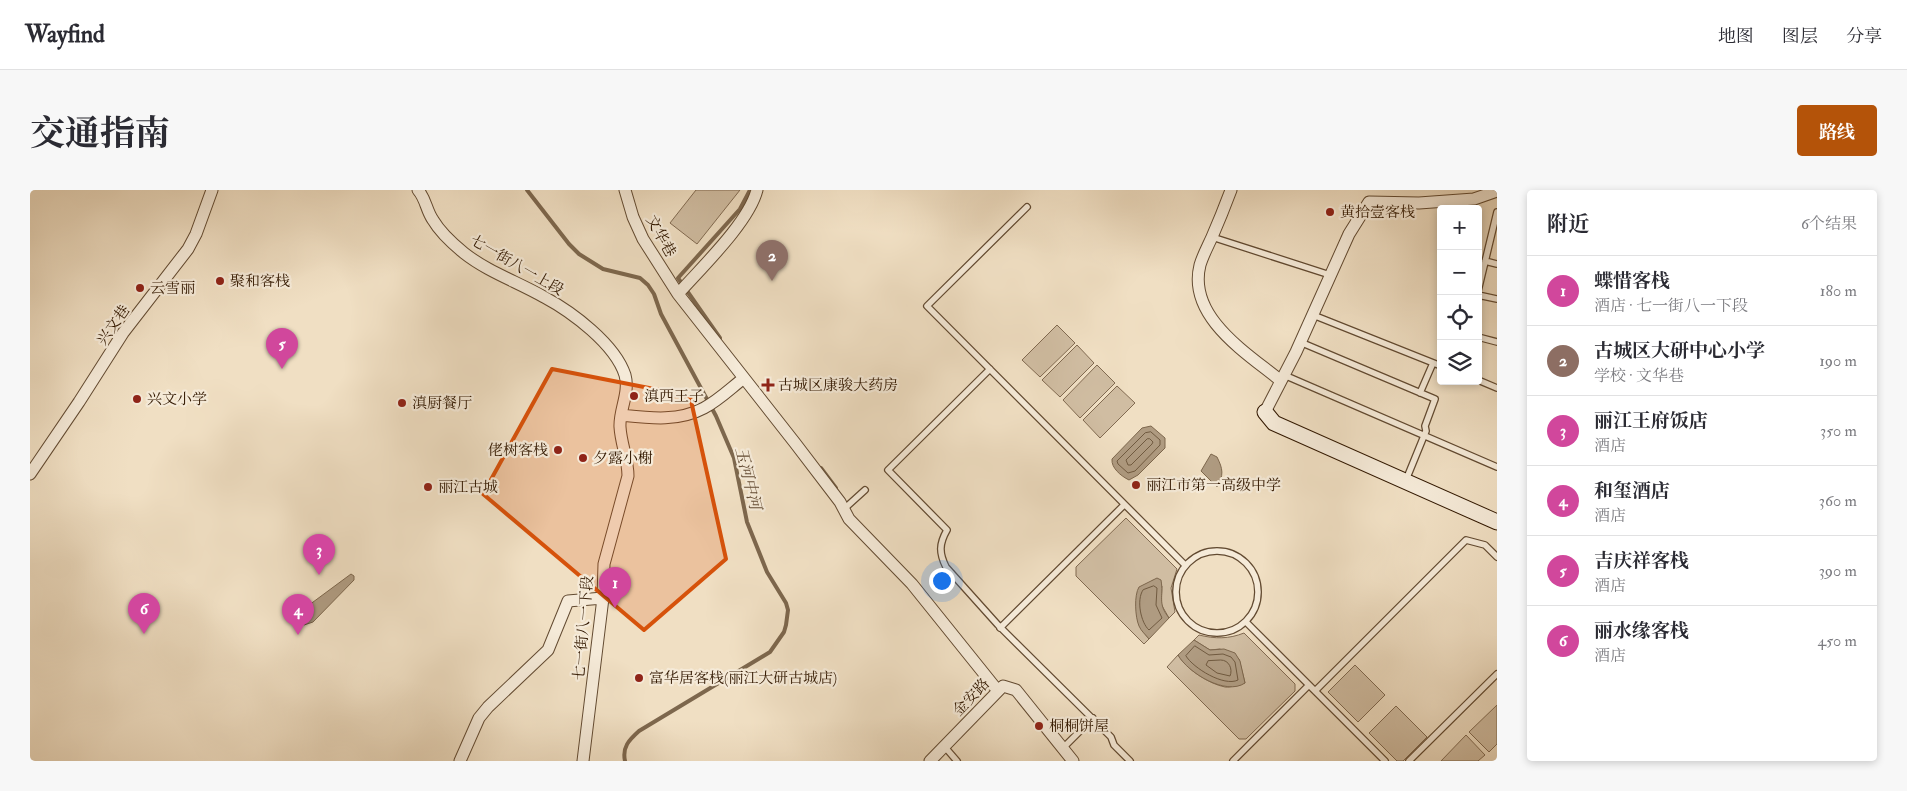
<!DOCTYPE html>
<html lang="zh">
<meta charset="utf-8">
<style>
:root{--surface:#fff;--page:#f7f7f7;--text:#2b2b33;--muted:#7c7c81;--line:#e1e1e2;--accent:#b45309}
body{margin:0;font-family:"IM FELL Double Pica","Noto Serif SC",serif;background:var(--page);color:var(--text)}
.controls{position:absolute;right:15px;top:15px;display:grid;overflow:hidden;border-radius:5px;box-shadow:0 2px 8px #0003}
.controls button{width:45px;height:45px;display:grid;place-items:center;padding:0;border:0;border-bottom:1px solid var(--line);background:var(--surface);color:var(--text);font:25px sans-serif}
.you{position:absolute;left:911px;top:390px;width:18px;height:18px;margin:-12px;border:4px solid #fff;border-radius:50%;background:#1a73e8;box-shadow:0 0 0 8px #1a73e833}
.badge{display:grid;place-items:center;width:32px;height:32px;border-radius:50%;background:var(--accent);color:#fff;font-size:16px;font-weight:700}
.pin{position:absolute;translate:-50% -41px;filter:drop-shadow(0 1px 2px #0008)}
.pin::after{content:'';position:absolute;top:26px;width:18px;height:15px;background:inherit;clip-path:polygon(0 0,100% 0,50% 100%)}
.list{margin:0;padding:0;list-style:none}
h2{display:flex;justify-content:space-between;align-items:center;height:65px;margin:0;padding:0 20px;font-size:21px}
h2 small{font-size:16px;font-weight:400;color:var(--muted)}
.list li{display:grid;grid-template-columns:32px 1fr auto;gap:15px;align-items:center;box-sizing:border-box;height:70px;padding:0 20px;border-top:1px solid var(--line)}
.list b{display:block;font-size:19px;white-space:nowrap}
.list p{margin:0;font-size:16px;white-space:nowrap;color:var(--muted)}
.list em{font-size:16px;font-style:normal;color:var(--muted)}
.icon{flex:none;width:28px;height:28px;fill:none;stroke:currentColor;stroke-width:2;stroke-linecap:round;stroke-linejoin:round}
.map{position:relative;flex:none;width:1467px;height:571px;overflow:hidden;border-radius:5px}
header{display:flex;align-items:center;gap:30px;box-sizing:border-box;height:70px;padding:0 25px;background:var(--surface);border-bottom:1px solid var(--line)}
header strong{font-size:24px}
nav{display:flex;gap:28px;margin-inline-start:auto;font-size:18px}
.intro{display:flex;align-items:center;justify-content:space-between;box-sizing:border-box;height:120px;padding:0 30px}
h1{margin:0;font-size:35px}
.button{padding:12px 22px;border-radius:5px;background:var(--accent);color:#fff;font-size:18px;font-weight:700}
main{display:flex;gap:30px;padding:0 30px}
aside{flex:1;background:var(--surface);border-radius:5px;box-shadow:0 2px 8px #0003}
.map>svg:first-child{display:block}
</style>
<header>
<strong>Wayfind</strong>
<nav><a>地图</a><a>图层</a><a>分享</a></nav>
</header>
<div class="intro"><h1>交通指南</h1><a class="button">路线</a></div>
<main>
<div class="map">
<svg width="1467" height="571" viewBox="0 0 1467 571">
<rect width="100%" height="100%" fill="#f0dfc3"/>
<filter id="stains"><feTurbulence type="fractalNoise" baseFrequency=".004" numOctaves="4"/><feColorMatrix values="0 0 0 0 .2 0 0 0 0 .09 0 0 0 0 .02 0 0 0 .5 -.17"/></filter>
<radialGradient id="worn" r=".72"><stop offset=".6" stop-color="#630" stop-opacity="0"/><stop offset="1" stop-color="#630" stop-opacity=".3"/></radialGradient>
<!-- green -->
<path fill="#d0bda2" stroke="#816a51" d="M666,0H710L667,54L640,33Z
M1027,135L1045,153L1010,187L992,170Z
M1047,155L1064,173L1030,207L1012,190Z
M1067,175L1085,193L1050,228L1033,210Z
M1087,196L1105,213L1070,248L1053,230Z
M1096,328L1147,379L1141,398L1145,422L1139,428L1131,414L1132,396L1123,390C1117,395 1115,399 1113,406C1105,427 1105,432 1119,449L1114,454L1046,386V377Z
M1214,443L1265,494V501L1216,549H1209L1137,477L1148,465C1156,479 1179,494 1195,497C1201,498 1209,494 1215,493L1209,469L1190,459L1180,460L1164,450L1169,445C1185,449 1199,449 1214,443Z
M1325,475L1355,505L1328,532L1298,502Z
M1467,515V554L1459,562L1439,542Z
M1366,516L1397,547L1373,571H1367L1339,543Z
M1436,545L1455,565L1448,571H1411Z"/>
<!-- water -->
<path fill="#af9b81" stroke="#7d674d" d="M1121,236L1135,248V258L1108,285L1099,290C1091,286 1081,278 1082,269L1112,238Z
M1181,264L1187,267C1193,279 1194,285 1187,297L1171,281Z
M321,384L324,386V390L283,432L274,435L267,428L275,418Z
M1127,388L1131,390C1134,407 1127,413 1139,428L1119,449C1116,445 1111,441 1109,436C1105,427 1104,405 1109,397Z
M1164,450L1180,460L1194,459L1205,463L1210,471L1215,493C1196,506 1158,483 1148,465Z"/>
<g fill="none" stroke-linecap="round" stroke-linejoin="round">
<!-- shore -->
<path stroke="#705a40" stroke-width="1" d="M1121,242L1130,250V255L1105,281L1098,283L1088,274L1087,271L1115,243Z
M1120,249L1123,252L1122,254L1101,275H1098L1096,270L1117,249Z
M1124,396L1127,398L1126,415L1132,428L1119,440C1111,433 1106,410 1113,400Z
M1165,456L1179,465L1193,464L1201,467L1205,472L1208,490C1194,497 1163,478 1156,466Z
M1191,470C1199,470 1203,479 1200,486L1187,483L1176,475L1178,471Z"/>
<!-- stream -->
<path stroke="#7d674d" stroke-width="4" d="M497,0L539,54L549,64L573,79L610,88L618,95L624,104L631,124L686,226L704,268L717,332L737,382L756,413L758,420L756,435L754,442L740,462L609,541C599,550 592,557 595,571
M690,148L648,88L710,19L720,0
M791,278L806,298"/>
<!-- lane casing -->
<g stroke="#624a31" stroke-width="8">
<path id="lane" d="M997,17L897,116L1155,375
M1182,47L1300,85
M1455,71L1467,74
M1448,101L1467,22
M1448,105L1467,109
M1448,108V113
M1283,125L1411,176
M1448,147L1467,152
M1270,152L1405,209L1395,236L1396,241L1376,290
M960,179L858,280L917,340C909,354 909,363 916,377L968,435L1081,547L1084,555L1100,571
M1254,185L1467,277
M1448,190L1467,198
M1390,203L1403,173
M814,319L835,300
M1146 402a41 41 0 1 1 82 0a41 41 0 1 1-82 0Z
M1216,432L1355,571
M970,438L1094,315
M1285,501L1436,350L1455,355L1467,367
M914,556L927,571
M1033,558L1063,528
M1203,571L1279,495
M1379,571L1467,484"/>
</g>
<!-- street casing -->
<g stroke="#624a31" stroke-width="13">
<path id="street" d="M388,0C396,9 396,20 403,30C410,42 423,54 434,63C458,82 488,92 514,107C542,122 585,154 595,185C600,203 589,220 590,237C591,254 598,269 598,286L574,374L573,408L553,571
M595,0L603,27L613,49L648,104L765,253L810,312L819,329L882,394L968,501
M1201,0C1195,16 1189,31 1182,47C1178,56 1173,65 1170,75C1157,127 1217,163 1251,191
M648,104C672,77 719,32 727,0
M1235,222L1266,162L1319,44L1339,12L1389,13L1444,9L1467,1
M591,225C619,228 648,232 674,218C689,210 701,198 714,188
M0,284L49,212L93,143L158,59L166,44L182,0
M430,571L449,528L458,517L518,460L538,411L573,408
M900,571L973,496L986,500L1043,571"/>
</g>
<!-- secondary casing -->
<g stroke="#321800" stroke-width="17">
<path id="secondary" d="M1235,222L1244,233L1467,332"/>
</g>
<!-- lane -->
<use href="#lane" stroke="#f5ead8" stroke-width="5.5"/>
<!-- street -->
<use href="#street" stroke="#f5ead8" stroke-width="11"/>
<!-- secondary -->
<use href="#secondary" stroke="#f5ead8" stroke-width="15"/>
</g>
<!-- marked area -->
<path fill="#d6520b" fill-opacity="0.2" stroke="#d6520b" stroke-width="4" stroke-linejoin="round" d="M522,179L660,206L696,369L614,440L453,304Z"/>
<!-- markers -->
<g fill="#8f2418" stroke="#f5ead8" stroke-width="2">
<circle cx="1300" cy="22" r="5"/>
<circle cx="190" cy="91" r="5"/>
<circle cx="110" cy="98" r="5"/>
<path d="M735.5 187.5h5v5h5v5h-5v5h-5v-5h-5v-5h5z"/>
<circle cx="604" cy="206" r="5"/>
<circle cx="107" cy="209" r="5"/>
<circle cx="372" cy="213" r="5"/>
<circle cx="528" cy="260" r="5"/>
<circle cx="553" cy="268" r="5"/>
<circle cx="1106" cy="295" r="5"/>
<circle cx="398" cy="297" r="5"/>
<circle cx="609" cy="488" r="5"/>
<circle cx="1009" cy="536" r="5"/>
</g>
<g text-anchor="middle" stroke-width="4.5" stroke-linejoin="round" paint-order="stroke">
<!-- poi labels -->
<g font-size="15" fill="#321800" stroke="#f5ead8" text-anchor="start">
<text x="1310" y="27">黄拾壹客栈</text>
<text x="200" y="96">聚和客栈</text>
<text x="120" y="103">云雪丽</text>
<text x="748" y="200">古城区康骏大药房</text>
<text x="614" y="211">滇西王子</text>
<text x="117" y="214">兴文小学</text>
<text x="382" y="218">滇厨餐厅</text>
<text x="518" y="265" text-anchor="end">佬树客栈</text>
<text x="563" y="273">夕露小榭</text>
<text x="1116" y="300">丽江市第一高级中学</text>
<text x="408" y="302">丽江古城</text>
<text x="619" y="493">富华居客栈(丽江大研古城店)</text>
<text x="1019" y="541">桐桐饼屋</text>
</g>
<!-- street labels -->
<g font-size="15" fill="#321800" stroke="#f5ead8">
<text transform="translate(631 46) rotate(61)" y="5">文华巷</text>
<text transform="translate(487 75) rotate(30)" y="5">七一街八一上段</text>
<text transform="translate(83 135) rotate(-55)" y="5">兴文巷</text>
<text transform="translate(553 438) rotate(-85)" y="5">七一街八一下段</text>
<text transform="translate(941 507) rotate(-46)" y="5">金安路</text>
</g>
<!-- water labels -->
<g font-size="16" font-style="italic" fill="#644c34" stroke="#f5ead8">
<text transform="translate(719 288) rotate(76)" y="6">玉河中河</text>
</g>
</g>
<rect width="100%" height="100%" filter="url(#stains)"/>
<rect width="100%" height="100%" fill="url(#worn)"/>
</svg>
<div class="controls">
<button>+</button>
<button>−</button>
<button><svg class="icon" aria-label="locate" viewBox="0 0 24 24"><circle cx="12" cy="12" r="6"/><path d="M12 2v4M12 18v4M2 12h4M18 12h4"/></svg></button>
<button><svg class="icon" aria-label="layers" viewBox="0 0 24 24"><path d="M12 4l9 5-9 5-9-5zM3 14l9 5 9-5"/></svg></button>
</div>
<div class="you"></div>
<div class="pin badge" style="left:585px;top:418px;background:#d1479c">1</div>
<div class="pin badge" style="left:742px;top:91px;background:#8d6e63">2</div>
<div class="pin badge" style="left:289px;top:385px;background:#d1479c">3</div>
<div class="pin badge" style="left:268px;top:445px;background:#d1479c">4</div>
<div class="pin badge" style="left:252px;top:179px;background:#d1479c">5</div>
<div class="pin badge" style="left:114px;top:444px;background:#d1479c">6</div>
</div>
<aside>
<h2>附近<small>6个结果</small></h2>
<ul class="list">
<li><span class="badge" style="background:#d1479c">1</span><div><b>蝶惜客栈</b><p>酒店 · 七一街八一下段</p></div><em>180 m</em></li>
<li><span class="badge" style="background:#8d6e63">2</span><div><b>古城区大研中心小学</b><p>学校 · 文华巷</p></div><em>190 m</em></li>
<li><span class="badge" style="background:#d1479c">3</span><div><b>丽江王府饭店</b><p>酒店</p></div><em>350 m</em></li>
<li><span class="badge" style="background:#d1479c">4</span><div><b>和玺酒店</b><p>酒店</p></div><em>360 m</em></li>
<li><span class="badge" style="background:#d1479c">5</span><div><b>吉庆祥客栈</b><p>酒店</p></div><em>390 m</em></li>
<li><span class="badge" style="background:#d1479c">6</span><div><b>丽水缘客栈</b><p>酒店</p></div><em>450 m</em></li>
</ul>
</aside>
</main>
